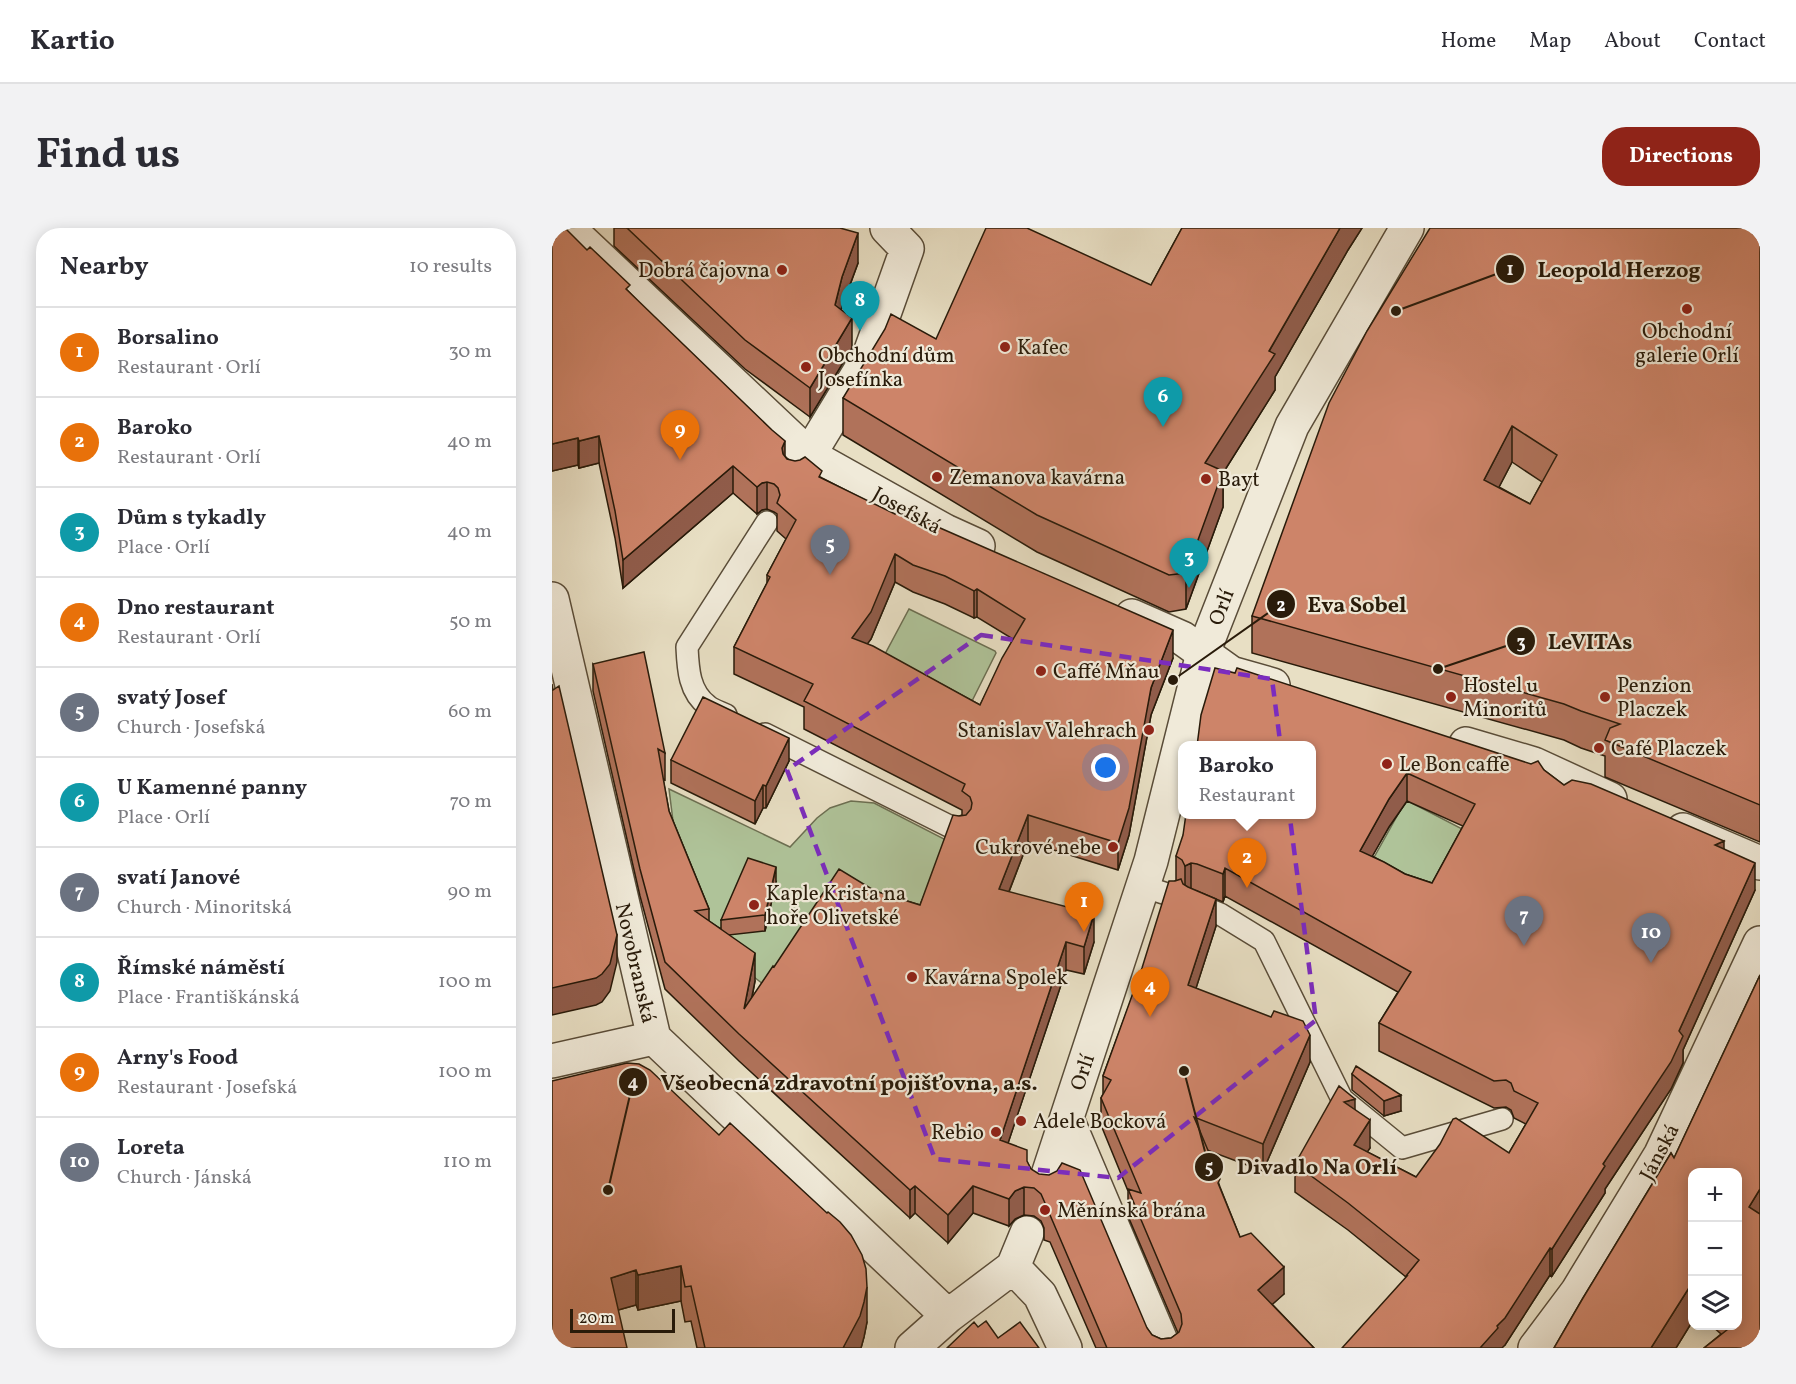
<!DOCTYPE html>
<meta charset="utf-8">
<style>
:root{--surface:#fff;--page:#f2f2f3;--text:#2b2b33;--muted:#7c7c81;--line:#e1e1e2;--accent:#8f2418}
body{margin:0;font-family:Vollkorn,serif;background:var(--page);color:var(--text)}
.controls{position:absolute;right:18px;bottom:18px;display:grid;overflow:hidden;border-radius:12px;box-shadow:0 3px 15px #0003}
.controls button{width:54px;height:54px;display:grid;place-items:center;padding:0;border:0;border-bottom:2px solid var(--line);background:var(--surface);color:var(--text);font:30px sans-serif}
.scale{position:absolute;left:18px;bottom:15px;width:105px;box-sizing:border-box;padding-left:6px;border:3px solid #291b0a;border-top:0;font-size:16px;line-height:21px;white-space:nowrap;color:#291b0a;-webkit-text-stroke:4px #f0ead9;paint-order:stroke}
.you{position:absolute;left:554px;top:540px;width:21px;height:21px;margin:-15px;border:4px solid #fff;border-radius:50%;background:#1a73e8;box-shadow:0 0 0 9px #1a73e833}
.badge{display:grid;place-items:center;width:39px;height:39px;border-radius:50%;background:var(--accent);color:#fff;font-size:20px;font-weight:700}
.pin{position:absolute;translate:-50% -50px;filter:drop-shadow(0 2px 3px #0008)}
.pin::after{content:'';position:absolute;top:32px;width:21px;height:18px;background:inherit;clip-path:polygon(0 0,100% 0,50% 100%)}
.popup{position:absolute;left:626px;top:513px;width:138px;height:78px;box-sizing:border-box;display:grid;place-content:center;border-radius:12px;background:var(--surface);filter:drop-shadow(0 2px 4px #0005);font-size:20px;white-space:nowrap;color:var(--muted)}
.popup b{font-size:22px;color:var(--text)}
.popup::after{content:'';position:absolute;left:50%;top:100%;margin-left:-12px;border:12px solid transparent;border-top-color:var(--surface)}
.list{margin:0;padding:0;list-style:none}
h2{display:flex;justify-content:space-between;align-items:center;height:78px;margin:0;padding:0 24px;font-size:26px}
h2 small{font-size:20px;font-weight:400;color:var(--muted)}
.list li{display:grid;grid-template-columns:39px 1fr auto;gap:18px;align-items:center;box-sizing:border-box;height:90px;padding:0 24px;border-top:2px solid var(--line)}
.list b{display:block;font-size:22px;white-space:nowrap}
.list p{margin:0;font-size:20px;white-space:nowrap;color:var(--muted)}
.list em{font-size:20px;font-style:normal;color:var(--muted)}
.icon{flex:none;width:33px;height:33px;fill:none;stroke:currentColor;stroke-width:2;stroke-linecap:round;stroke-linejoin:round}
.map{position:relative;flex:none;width:1208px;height:1120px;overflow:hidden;border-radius:24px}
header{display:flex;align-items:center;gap:36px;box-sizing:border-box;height:84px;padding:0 30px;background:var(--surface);border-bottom:2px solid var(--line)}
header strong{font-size:28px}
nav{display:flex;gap:33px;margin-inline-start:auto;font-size:21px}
.intro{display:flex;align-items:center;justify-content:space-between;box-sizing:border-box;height:144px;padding:0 36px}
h1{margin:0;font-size:42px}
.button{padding:15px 27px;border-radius:24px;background:var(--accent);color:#fff;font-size:21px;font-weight:700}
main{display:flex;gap:36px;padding:0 36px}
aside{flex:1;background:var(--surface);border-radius:24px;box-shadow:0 3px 15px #0003}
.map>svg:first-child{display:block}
</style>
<header>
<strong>Kartio</strong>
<nav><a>Home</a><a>Map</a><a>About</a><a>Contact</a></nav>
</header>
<div class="intro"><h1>Find us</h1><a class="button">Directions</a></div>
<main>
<aside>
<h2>Nearby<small>10 results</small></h2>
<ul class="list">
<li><span class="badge" style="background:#e8710a">1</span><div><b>Borsalino</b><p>Restaurant · Orlí</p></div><em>30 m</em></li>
<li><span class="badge" style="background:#e8710a">2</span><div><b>Baroko</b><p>Restaurant · Orlí</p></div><em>40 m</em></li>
<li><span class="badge" style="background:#0f9aa8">3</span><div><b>Dům s tykadly</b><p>Place · Orlí</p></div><em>40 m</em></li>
<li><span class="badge" style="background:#e8710a">4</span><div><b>Dno restaurant</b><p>Restaurant · Orlí</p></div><em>50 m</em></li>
<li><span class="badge" style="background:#6b7280">5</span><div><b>svatý Josef</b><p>Church · Josefská</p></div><em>60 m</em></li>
<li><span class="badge" style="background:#0f9aa8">6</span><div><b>U Kamenné panny</b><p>Place · Orlí</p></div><em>70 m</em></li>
<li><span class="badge" style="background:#6b7280">7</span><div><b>svatí Janové</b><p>Church · Minoritská</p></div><em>90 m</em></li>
<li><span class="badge" style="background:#0f9aa8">8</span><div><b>Římské náměstí</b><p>Place · Františkánská</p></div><em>100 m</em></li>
<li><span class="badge" style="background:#e8710a">9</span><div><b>Arny's Food</b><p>Restaurant · Josefská</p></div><em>100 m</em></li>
<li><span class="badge" style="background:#6b7280">10</span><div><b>Loreta</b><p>Church · Jánská</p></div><em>110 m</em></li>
</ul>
</aside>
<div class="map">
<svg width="1208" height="1120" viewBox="0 0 1208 1120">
<rect width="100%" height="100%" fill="#e8dfc4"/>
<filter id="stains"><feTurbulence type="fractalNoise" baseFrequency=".00333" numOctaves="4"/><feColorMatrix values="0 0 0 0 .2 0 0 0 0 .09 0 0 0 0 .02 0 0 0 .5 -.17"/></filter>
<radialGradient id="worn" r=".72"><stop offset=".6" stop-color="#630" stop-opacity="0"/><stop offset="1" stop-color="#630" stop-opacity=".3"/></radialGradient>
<!-- green -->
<path fill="#afc399" stroke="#6c6f52" stroke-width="1.5" d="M357,381L443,423L444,425L419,475L332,428Z
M117,561L238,619L265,590L278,580L299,573L322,575L396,613L362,691L221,764L183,734L151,688L124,617Z
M854,572L918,605L880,675L815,642Z"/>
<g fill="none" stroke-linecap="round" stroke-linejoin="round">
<!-- lane casing -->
<g stroke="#594c38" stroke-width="24">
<path id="lane" d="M174,487C168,484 161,482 156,478C137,464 136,441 135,419L215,294
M213,506L407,603
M590,658L621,668
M641,675L668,686L712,713L790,871L850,920L950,891"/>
</g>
<!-- street casing -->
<g stroke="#594c38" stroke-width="36">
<path id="street" d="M16,0L257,227L393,303L426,318
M257,227L317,128L355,21L335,0
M0,371L102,810L396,1088
M580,388L630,410L679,445L721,457
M914,516L982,536L1058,571
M1131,602L1208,635
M0,833L102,810
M515,891L612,1120
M493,956L599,633L651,425L740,198L855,0
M461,1039L488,1067L513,1120
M360,1120L396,1088L461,1039L475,1005
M983,1120L1025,1064L1109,926L1208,715"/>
</g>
<!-- lane -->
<use href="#lane" stroke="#f0ead9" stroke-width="21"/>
<!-- street -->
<use href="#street" stroke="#f0ead9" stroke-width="33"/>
</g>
<!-- wall -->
<path fill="#b0725a" stroke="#291b0a" stroke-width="1.5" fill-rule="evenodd" d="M62,0H288L306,35L289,82L300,120L258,189L193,141L62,18Z
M630,0H810L796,22L723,149V162L671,245V279L634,381L617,384L485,324L291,207V170L384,111L599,57Z
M1208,0V614L1053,549V528L1029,520L1012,512L700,425V388ZM960,234L990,254L978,276L947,259Z
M0,9L35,22L78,65L235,231L270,250L621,430L599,487L577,607L566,642L476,614L457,664L542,714L532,746L514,742L456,915L475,934L479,941L600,1107L609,1111L619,1110L626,1105L576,988V963L549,897V870L551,866V848L623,653H624V628L759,518L992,542L1012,557L1172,621L1203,662L1131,822V835L1119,861L1053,961V965L1000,1048L998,1047L953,1117L854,1050V1049L796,1002L743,964V936L803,882L818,920L815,924L864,949L957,925L974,896L962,890L959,882L954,879L942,880L827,823V795L846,764L673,668L671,674L645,663L664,698L644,760L758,834L711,943L655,922L668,959L688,1009L732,1066L720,1076L762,1120H544L498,1014L492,1012V1000L489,993L482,988L472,987L463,991L457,998L421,985L396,1015L363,985L358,990L187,833L113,761L88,668L41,463V436L113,525V552L111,551L117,583L157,681V693L169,701V692L224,654L213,703L176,707L203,753L200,770L222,739L323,663L368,677L407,588L410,587V582L252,501V479L182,446V419L215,355V347L234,311L225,303V286L222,284L215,281L210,282L205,286L181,265L71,360L63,310L47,235L27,240L26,237L0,243ZM343,354L361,364L393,376L422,390L425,389L461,411L428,477L315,416L319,411ZM855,573L911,598L880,655L853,646L820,628L837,599Z
M119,532L237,533L214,580H211L203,596L119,555Z
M1208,747V1120H1152L1169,1106L1160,1098H1185V945H1140V1094L1124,1120H1002L1031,1070L1119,925L1122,930Z
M800,846L849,883L832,888L800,862Z
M0,853L315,1094L312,1109L309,1120H145L139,1093L133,1094L129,1073L86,1082L84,1077L66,1082Z"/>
<!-- shaded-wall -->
<path fill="#905c4a" stroke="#291b0a" stroke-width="1.5" d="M788,0H810L796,22L723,149V162L671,245V279L634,381V345L653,235Z
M306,5V35L290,78L283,106V77L290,49Z
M300,90V120L258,189V160Z
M960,198V234L932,288V252Z
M47,208V235L27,240V213Z
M26,210V237L0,243V216Z
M233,213V240L230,220Z
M181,238V265L71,360V332Z
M215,254V281L210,282L205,286V259L210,255Z
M343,326V354L319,411L300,437V410Z
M425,361V389L422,390V363Z
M621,402V430L599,487L577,607L566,642V615L599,460Z
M237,510V533L214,580V558Z
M855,545V573L837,599L808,650V623L837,571Z
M211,557V580L203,596V573Z
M476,587V614L447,689V661Z
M1172,613V640L1163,617Z
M639,635V663L633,665V638Z
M1203,635V662L1131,822V835L1119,861L1053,961V965L1000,1048V1021L1051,936L1127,803Z
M224,639V654L213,703V687Z
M673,640V668L671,674V646Z
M664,671V698L636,785V757Z
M542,686V714L532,746V719Z
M65,707V734L58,763L50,774L44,777L0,787V760Z
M514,714V742L448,939V912Z
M203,725V753L192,809V781Z
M758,807V834L711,943V916Z
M849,867V883L832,888V873Z
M803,871V898L792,874Z
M818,892V920L802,944V917Z
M363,958V985L358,990V962Z
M421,958V985L396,1015V987Z
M472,959V987L463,991L457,998V971L463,963Z
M1208,961V999L1197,979Z
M998,1020V1047L953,1117L950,1120H928L945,1098Z
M129,1038V1073L86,1082V1047Z
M732,1039V1066L706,1089V1062Z
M84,1042V1077L59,1084V1050Z
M1140,1055V1094L1124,1120H1099Z
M315,1059V1094L312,1109L309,1120H291Z"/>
<!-- building -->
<path fill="#cd8469" stroke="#291b0a" stroke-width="1.5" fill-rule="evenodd" d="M75,0H288L306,5L290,49L283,77L300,90L258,160L193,112Z
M434,0H475L599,57L630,0H788L717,123L723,126L653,235L671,243L634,345L617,347L485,287L291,170L333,101L339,86L384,111Z
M878,0H1208V577L1053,512L1058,500L1068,496L1029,483L1012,476L700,388L777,175L815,103ZM960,198L1005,227L978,276L932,252Z
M14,1L35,22L38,19L78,57L74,61L220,202L233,213L230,220L231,226L235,231L243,233L248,232L253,229L270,243L267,249L343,286L347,282L621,402L599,460L577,580L566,615L476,587L447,661L542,686L532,719L514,714L448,912L475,922V933L479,941L487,946L497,947L505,943L510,935L528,942L595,1100L600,1107L609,1111L619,1110L627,1104L630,1096L629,1086L576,961L589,965L549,870L559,852L551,848L590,740L617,653H623L629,651L631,656L636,659L664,671L636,757L719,789L722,783L751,793L758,807L711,916L642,889L668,951L666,955L688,1009L699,1005L732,1039L706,1062L762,1120H555L498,987L492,984L493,975L489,966L482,960L472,959L463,963L457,971L421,958L396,987L363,958L358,962L187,806L113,734L88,641L41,436L92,424L113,525L106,521L117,583L157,681L143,683L203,725L192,781L221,738L222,739L287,641L323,663L368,677L401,587L407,588L414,587L419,581L420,575L418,569L410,563L413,556L252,473L261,456L182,419L218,349L215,347L244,292L225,275L228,267L226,260L222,256L215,254L210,255L205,259L181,238L71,332L63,283L47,208L27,213L26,210L0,216V9ZM343,326L361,337L393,348L422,363L425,361L473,391L450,430L428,477L321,418L300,410L319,384Z
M663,440L683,445L685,440L979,536L986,533L992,542L1012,557L1020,552L1039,556L1172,613L1163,617L1203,635L1127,803L1131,808L1119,834L1051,936L1053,938L1000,1021L998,1020L953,1090L945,1098L946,1100L928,1120H790L855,1048H854L867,1032L796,975L743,936L787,858L803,871L792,874L818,892L802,917L864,949L888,916L901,891L904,890L957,925L986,875L962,863L959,855L954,852L942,853L827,795L859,744L673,640L671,646L645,636L639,635L633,638L630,632L624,628L631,607L634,586H759V518H645L649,487ZM855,545L923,576L880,655L853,646L832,634L808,623L837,571Z
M0,456L1,462L7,458L65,707L58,736L50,746L44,750L0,760Z
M151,469L237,510L214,558L211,557L203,573L119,532Z
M196,630L224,639L213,687L169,692Z
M1208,747V961L1197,979L1208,986V1120H1152L1180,1098H1185V1093L1189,1090L1185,1086V945H1140V1055L1099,1120H1002L1031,1070L1119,925L1122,930Z
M75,835L87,836L98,842L167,907L178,895L275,985L276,984L288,994L299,1007L310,1027L314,1041L315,1059L312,1074L308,1088L291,1120H153L139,1058L133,1059L129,1038L86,1047L84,1042L59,1050L75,1120H0V853Z
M804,838L849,867L832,873L800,846Z
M434,1093L446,1110L468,1094L487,1120H395L422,1094L426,1099Z"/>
<!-- marked area -->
<path fill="none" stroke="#7b2cbf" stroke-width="4.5" stroke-dasharray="12 8" stroke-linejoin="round" d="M429,407L720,451L764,792L566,950L383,931L235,542Z"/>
<!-- markers -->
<g fill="#8f2418" stroke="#f0ead9" stroke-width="2">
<circle cx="230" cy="42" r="6"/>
<circle cx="1135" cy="81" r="6"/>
<circle cx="453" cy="119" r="6"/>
<circle cx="254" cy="139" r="6"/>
<circle cx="385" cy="249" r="6"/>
<circle cx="654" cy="251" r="6"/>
<circle cx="489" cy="443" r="6"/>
<circle cx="899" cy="469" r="6"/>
<circle cx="1053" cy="469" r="6"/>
<circle cx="597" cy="502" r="6"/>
<circle cx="1047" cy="520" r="6"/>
<circle cx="835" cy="536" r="6"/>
<circle cx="561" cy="619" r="6"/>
<circle cx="202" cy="677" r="6"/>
<circle cx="360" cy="749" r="6"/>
<circle cx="469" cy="893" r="6"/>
<circle cx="444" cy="904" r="6"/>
<circle cx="493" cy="982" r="6"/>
</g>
<g text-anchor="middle" stroke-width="4.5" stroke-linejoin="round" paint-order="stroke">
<!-- poi labels -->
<g font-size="21" fill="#291b0a" stroke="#f0ead9" text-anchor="start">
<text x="218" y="49" text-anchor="end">Dobrá čajovna</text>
<text x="1135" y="110" text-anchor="middle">Obchodní<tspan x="1135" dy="24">galerie Orlí</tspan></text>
<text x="465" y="126">Kafec</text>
<text x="266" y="134">Obchodní dům<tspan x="266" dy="24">Josefínka</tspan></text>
<text x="397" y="256">Zemanova kavárna</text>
<text x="666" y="258">Bayt</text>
<text x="501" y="450">Caffé Mňau</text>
<text x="911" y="464">Hostel u<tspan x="911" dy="24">Minoritů</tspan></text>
<text x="1065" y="464">Penzion<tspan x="1065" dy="24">Placzek</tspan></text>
<text x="585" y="509" text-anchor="end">Stanislav Valehrach</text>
<text x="1059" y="527">Café Placzek</text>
<text x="847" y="543">Le Bon caffe</text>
<text x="549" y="626" text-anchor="end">Cukrové nebe</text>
<text x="214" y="672">Kaple Krista na<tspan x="214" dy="24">hoře Olivetské</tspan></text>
<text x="372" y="756">Kavárna Spolek</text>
<text x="481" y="900">Adele Bocková</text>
<text x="432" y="911" text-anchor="end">Rebio</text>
<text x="505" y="989">Měnínská brána</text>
</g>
<!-- street labels -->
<g font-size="21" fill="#291b0a" stroke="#f0ead9">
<text transform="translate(355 282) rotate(29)" y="7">Josefská</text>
<text transform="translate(669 379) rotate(-69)" y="7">Orlí</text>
<text transform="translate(84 735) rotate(77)" y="7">Novobranská</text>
<text transform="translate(530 844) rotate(-72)" y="7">Orlí</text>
<text transform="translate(1107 924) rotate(-62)" y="7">Jánská</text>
</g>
</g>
<!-- callouts -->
<path fill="none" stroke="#291b0a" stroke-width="2" d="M844 83L958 41M621 452L729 376M886 441L969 413M56 962L81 854M632 843L657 939"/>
<g fill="#291b0a" stroke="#f0ead9" stroke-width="2">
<circle cx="844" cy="83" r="6"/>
<circle cx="621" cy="452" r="6"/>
<circle cx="886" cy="441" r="6"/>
<circle cx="56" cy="962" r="6"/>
<circle cx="632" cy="843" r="6"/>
<circle cx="958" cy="41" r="15"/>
<circle cx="729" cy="376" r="15"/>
<circle cx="969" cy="413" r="15"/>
<circle cx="81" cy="854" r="15"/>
<circle cx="657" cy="939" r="15"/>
</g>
<g font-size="18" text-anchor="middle" font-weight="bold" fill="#fff">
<text x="958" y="47">1</text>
<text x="729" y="383">2</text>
<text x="969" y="420">3</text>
<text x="81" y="860">4</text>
<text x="657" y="945">5</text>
</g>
<g font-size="22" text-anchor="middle" font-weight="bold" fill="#291b0a" stroke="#f0ead9" stroke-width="4.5" stroke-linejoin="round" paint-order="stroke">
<text x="1067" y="49">Leopold Herzog</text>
<text x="805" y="384">Eva Sobel</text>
<text x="1038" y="421">LeVITAs</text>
<text x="297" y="862">Všeobecná zdravotní pojišťovna, a.s.</text>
<text x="765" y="946">Divadlo Na Orlí</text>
</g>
<rect width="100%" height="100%" filter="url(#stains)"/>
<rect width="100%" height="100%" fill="url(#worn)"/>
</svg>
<div class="controls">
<button>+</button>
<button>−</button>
<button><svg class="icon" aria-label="layers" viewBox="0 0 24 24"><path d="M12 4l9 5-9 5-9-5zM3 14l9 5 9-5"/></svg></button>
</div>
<div class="scale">20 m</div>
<div class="you"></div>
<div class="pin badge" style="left:532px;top:704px;background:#e8710a">1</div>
<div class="pin badge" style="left:695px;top:660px;background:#e8710a">2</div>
<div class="popup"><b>Baroko</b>Restaurant</div>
<div class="pin badge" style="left:637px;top:360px;background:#0f9aa8">3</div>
<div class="pin badge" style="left:598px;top:789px;background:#e8710a">4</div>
<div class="pin badge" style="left:278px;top:347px;background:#6b7280">5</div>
<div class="pin badge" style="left:611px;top:199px;background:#0f9aa8">6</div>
<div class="pin badge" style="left:972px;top:718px;background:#6b7280">7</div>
<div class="pin badge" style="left:308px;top:103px;background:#0f9aa8">8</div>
<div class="pin badge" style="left:128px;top:232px;background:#e8710a">9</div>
<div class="pin badge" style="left:1099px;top:735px;background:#6b7280">10</div>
</div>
</main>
